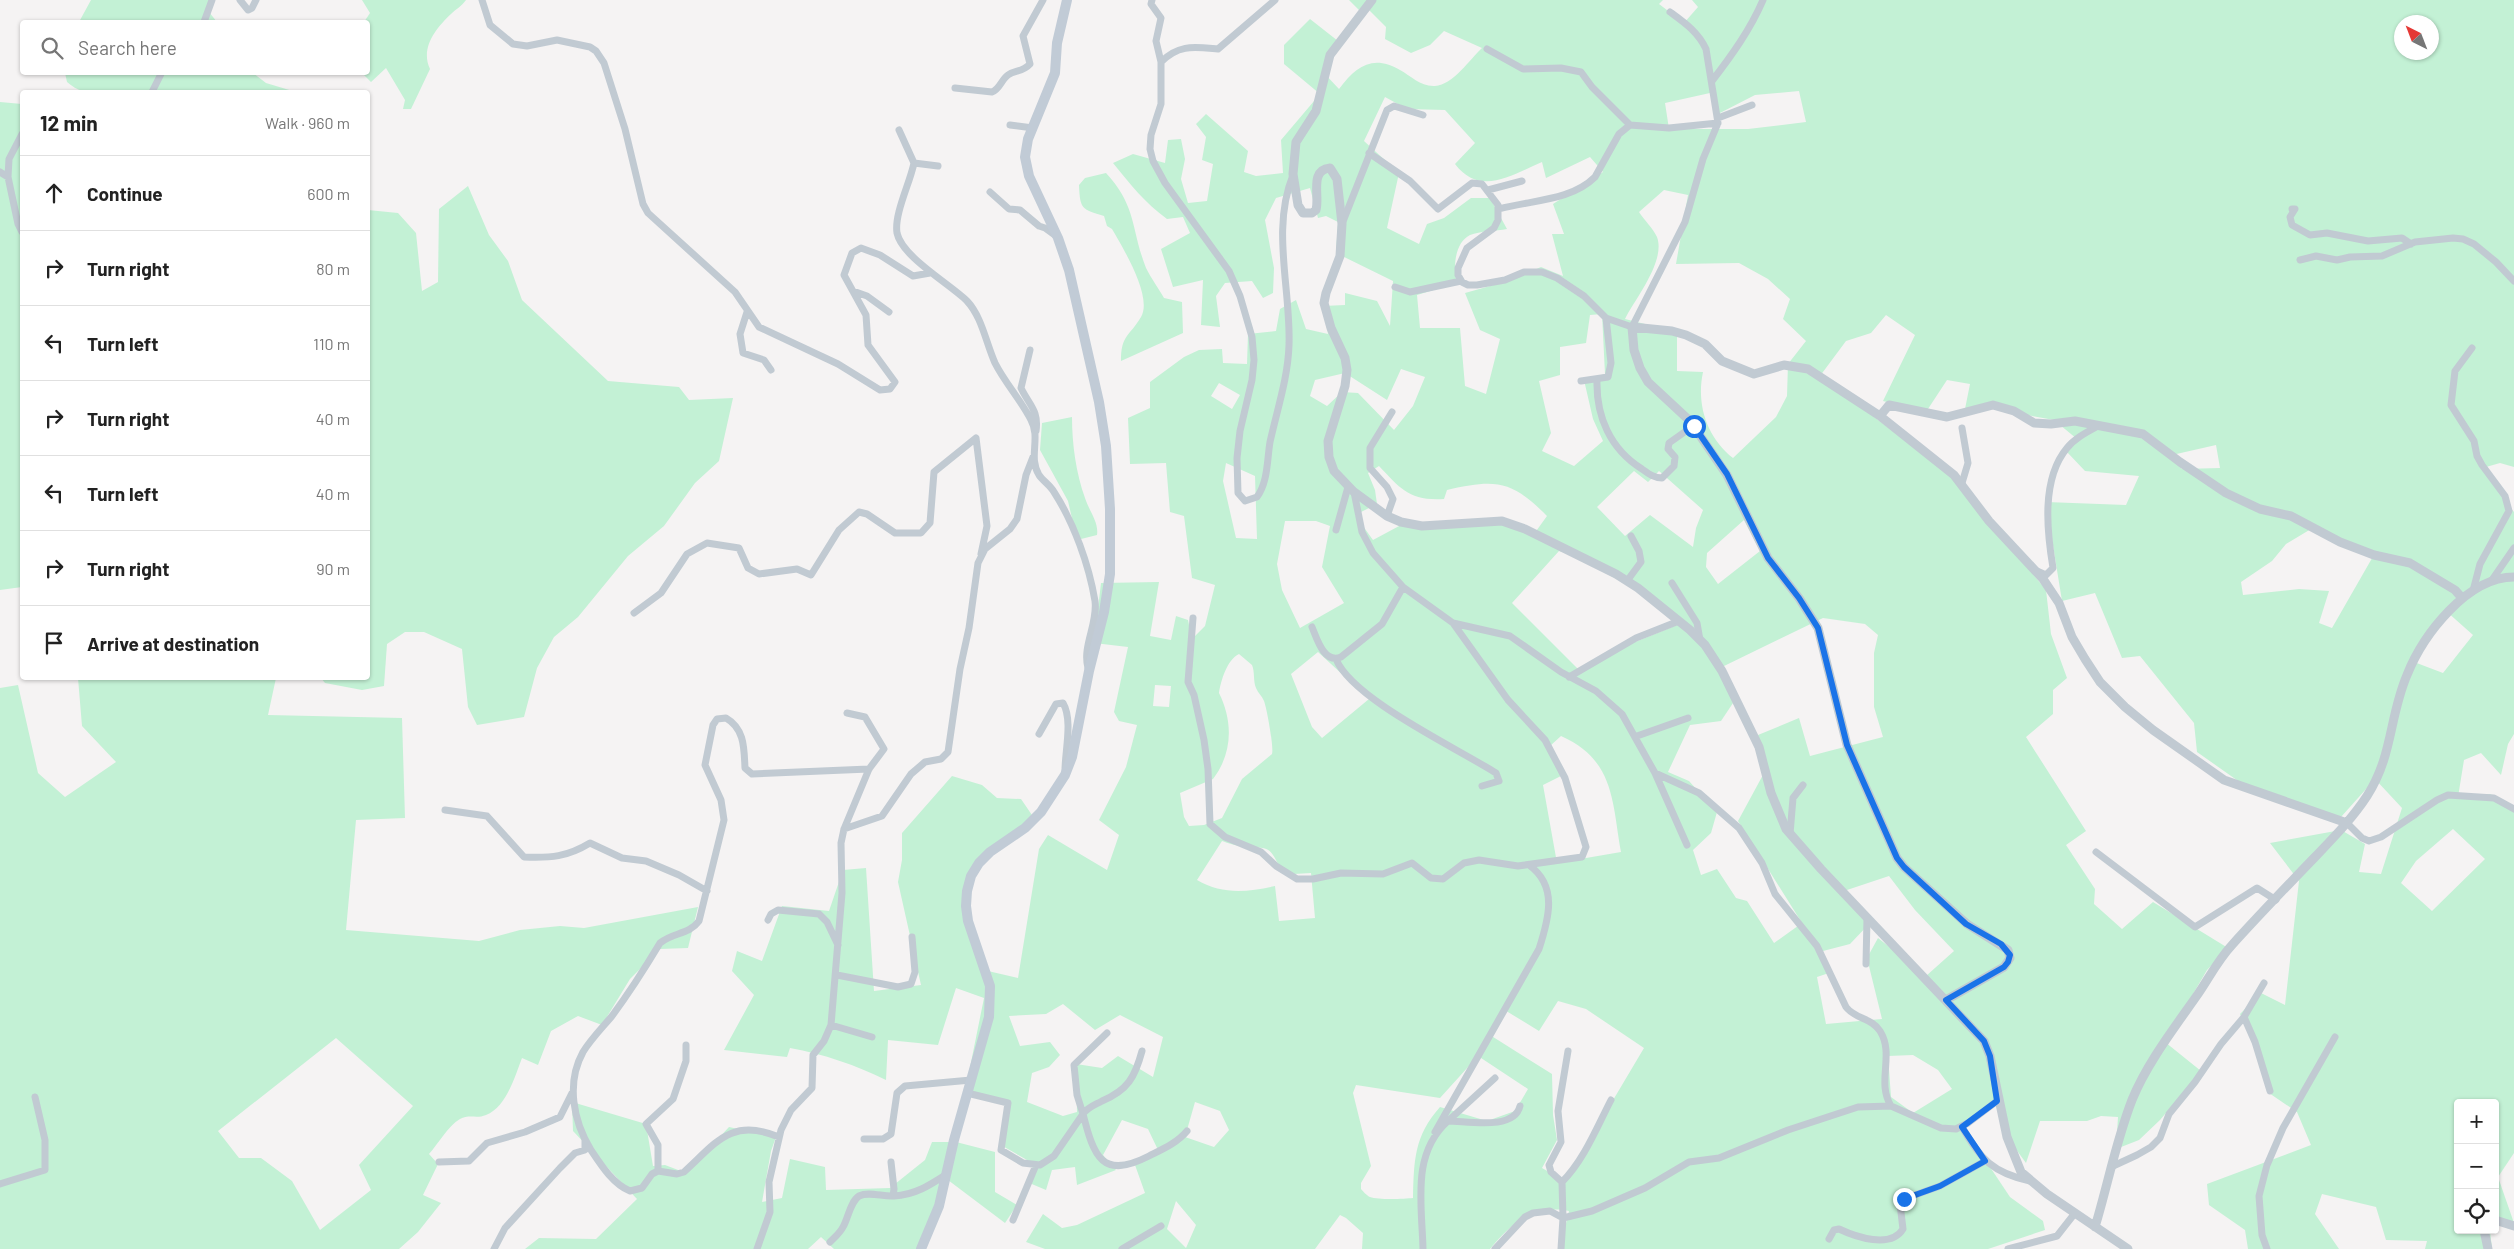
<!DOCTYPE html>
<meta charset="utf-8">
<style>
:root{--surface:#fff;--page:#f6f6f6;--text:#222;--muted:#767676;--line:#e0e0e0}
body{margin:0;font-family:Barlow,sans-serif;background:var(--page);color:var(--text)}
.controls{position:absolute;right:15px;bottom:15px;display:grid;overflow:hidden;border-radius:5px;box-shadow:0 1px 4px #0004}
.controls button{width:45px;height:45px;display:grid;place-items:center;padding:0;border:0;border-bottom:1px solid var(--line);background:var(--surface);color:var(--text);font:25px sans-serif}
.compass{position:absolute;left:2394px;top:15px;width:45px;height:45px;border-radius:50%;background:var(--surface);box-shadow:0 1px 4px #0004;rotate:318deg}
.stop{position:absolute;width:15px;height:15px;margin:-11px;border:4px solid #1a73e8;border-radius:50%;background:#fff}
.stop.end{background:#1a73e8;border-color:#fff;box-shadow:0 1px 5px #0008}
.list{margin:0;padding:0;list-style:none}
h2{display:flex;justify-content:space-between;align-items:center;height:65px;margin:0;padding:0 20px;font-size:21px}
h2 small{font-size:16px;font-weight:400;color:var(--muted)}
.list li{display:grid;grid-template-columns:32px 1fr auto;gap:15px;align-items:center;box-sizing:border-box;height:75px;padding:0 20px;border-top:1px solid var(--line)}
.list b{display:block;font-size:19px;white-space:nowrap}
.list em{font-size:16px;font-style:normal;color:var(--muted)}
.icon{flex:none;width:28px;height:28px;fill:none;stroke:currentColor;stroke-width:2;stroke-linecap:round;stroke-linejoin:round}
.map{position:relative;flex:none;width:2514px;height:1249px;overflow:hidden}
.search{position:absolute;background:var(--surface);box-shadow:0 1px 4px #0004;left:20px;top:20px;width:350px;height:55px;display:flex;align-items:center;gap:12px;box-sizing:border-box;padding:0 18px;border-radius:5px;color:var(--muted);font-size:19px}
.panel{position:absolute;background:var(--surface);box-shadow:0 1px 4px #0004;left:20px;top:90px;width:350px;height:590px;border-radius:5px}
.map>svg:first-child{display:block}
</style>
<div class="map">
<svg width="2514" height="1249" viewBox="0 0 2514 1249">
<rect width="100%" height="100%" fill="#f5f3f3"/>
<!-- green -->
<path fill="#c3f1d5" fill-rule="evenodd" d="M91,0H213L209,12L217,22H79Z
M362,0H466C462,6 456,9 451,14C436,28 420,48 430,69L411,109H403L405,100L386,68L371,82L362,73L368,72V22H364L370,13Z
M1349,0H1663L1659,4L1684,23L1698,7L1692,0H2514V467L2500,463L2486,467L2504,500L2514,512V734L2508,744L2501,775L2481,753L2464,760L2458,797L2490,794L2514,806V1153L2498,1177L2514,1223L2495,1225V1103H2458V1230H2490L2492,1249H2425L2427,1241L2386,1240L2376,1207L2322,1194L2315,1214L2339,1249H2248L2245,1230L2209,1205L2207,1184L2311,1145L2297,1112L2269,1093L2263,1064L2240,1014L2261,993L2285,1005L2299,881L2270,843L2341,830L2365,844L2359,872L2381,874L2402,808L2375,779L2341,817L2241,783L2197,752L2194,723L2140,656L2122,658L2095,593L2062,601L2046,502L2126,505L2139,476L2085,471L2067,452L2077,439L2054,420L2021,414L1998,403L1964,414L1970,384L1947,380L1926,412L1883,401L1915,335L1886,315L1871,333L1846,341L1820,376L1952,476L2046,590L2051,634L2067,678L2053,690V714L2026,737L2086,831L2066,845L2095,889L2094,904L2122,929L2153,902L2228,948L2207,970L2165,1042L2201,1071L2160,1120L2139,1140L2116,1149L2118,1117L2101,1116L2087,1121H2040L2026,1163L2007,1137L1996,1105L1964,1128L2010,1197L2043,1221L2045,1230L1988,1249H1560L1569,1211C1533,1204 1511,1224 1490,1249H1362L1363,1233L1346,1218L1340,1215L1315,1249H1045L1026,1242L1043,1214L1062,1228L1077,1225L1145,1193L1135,1165L1159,1152L1148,1129L1122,1120L1103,1155L1116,1170L1077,1185L1075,1167L1052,1170L1046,1190L1027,1182L1034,1164L999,1144L1009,1101L965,1092L984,998L956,988L938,1045L888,1040L886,1080C855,1065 824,1054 790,1048L787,1057L724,1050L754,995L732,971L737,951L762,961L782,906L829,911L843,870L866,868L874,991L921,985L898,882L902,860V833L952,776L982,785L997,798L1021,799L1034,818L975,866L965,915L988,971L1018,978L1039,849L1048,835L1107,870L1119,835L1099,820L1126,767L1137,725L1119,721L1114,712L1128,647L1094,643L1101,583L1159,582L1150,636L1171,640L1176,616L1188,620L1192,639L1205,626L1215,585L1192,578L1184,516L1170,512L1166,463L1130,464L1128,418L1150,408V382L1184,357L1199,350L1222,349L1223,363L1247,364L1248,334L1276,331L1280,309L1296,300L1306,329L1328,334L1323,306L1345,305V293L1377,301L1390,326L1393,281L1336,253L1338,222L1326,216L1318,218L1310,188L1276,198L1265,220L1274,268L1273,293L1263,298L1252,281L1225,283L1216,296L1220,327L1201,325L1203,280L1173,287L1161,249L1190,233L1183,217L1167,219C1145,203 1130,184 1113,163L1133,154L1165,163L1168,140L1181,139L1185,159L1181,179L1188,203L1207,201L1213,164L1202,160L1206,137L1196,124L1206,114L1248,151L1244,172L1256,176L1283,173L1281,140L1320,94L1284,64V45L1310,19L1338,41L1323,72L1339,89C1356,66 1373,54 1400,70C1411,76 1421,87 1435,86C1453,85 1470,59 1482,48L1444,31L1430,45L1411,53L1385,39L1386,27L1364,5L1359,10ZM2402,22H2432V52H2402ZM1799,91L1806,122L1748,129H1669L1665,103L1710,93L1718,114L1755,95ZM1385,97L1407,109L1445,110L1475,143L1455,164C1480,197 1512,175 1542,162L1546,178L1590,157L1603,172L1553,204L1564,234H1552L1563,276L1541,267L1508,281L1465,293L1480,330L1500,339L1486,394L1465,386L1460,328H1420L1417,295L1457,283C1453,269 1454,243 1470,235C1480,231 1496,231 1507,229L1490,198H1471L1444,218L1427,224L1419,244L1387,228L1399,173L1364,141ZM1664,190L1688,195L1676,264L1739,263L1768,279L1790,299L1783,319L1806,341L1788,364L1787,396L1776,417L1733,458C1707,437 1696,405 1703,372L1677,371V332L1625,319C1635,299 1666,261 1657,237C1653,228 1644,220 1639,212ZM1602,314L1605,374L1584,380L1593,419L1603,441L1574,466L1542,451L1551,433L1539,381L1560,375V347L1586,343L1590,315ZM1401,369L1425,377L1413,406L1394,430L1358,393L1342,392L1327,406L1310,396L1315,380L1345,373L1387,400ZM1219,383L1240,395L1232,409L1211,396ZM2216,445L2220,468L2182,469L2172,455ZM1226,463L1255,476L1257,539L1236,538L1223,481ZM1379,466C1401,489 1409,501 1444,499L1447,490C1496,479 1511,480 1547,516L1534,534L1496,523L1401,525L1373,540L1355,515L1377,504L1375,490L1368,473ZM1634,471L1648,482L1659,471L1703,510L1696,528L1693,547L1650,515L1625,536L1597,507ZM1744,520L1760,551L1718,584L1706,567L1707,553ZM1285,521H1316L1330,526L1322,567L1344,603L1300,628L1282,590L1277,564ZM2311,529L2375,553L2332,628L2319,623L2329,591L2299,589L2243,595L2241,582L2272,561L2286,544ZM1559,551L1572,555L1661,603L1682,623L1613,651L1579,670L1512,603ZM2446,611L2473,635L2443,673L2414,662ZM1823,618L1865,624L1878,635L1874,653V707L1883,737L1810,756L1799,718L1758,735L1764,773L1738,821L1802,923L1774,943L1747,901L1736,898L1717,869L1701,875L1693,850L1711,833L1717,812L1689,781L1668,772L1690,725L1721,721L1733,703L1722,667ZM1318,652L1369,699L1322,738L1312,727L1291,674ZM1239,654L1252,665C1255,672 1253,681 1256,688C1258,693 1262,696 1264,701C1267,709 1274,748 1272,754L1242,779L1222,818L1204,825L1189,826L1184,817L1180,793L1213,779C1233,753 1233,721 1219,693C1221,680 1227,660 1239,654ZM1155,685L1171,686L1169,707L1153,706ZM1561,736C1615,760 1612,802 1621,852L1557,863L1543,785L1565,774L1550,746ZM2453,829L2485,859L2432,911L2401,883L2416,861ZM1222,841C1228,843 1236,846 1242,846C1265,849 1270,843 1280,869L1294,874L1311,873L1315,918L1279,921L1275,886C1248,892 1222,895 1197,880ZM1889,876L1915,910L1954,951L1926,976L1878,938L1867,958L1882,1019L1826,1024L1817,977L1829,973L1823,951L1850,944L1869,924L1841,892ZM1558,1001L1586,1009L1644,1048L1565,1181L1542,1168L1557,1140L1553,1115L1552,1074L1490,1035L1503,1009L1539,1031ZM1063,1004L1095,1030L1120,1015L1163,1037L1153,1077L1118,1056L1102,1068L1076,1064L1077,1112L1063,1116L1027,1102L1032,1073L1049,1067L1060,1055L1050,1042L1020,1046L1009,1016L1046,1014ZM1913,1055L1938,1070L1952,1089L1913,1113L1891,1097L1888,1056ZM1478,1056L1528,1089L1515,1111L1487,1121L1440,1107C1414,1136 1414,1161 1413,1198C1404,1199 1378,1200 1370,1197C1367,1196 1363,1191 1361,1189V1183L1371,1166L1353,1093L1356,1085L1440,1098ZM1195,1102L1220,1111L1229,1130L1214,1147L1185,1137ZM1176,1201L1196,1225L1186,1248L1167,1229Z
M65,73H253L266,83L296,92H166C135,84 93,106 67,82Z
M0,102L22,104V587L0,590Z
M1106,173C1137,206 1131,230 1146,268C1151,278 1159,289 1164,298L1182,302L1183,333L1121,361C1121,335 1129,337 1141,317C1153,297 1123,248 1112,229L1107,226L1104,216C1082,209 1080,210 1079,185L1085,178Z
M468,186L489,235L508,261L522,300L608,381L679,387L689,400L733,398L719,461L695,483L664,526L628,556L578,617L554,637L537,668L524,717L477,725L468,707L462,649L424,632H405L387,644L384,686L362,690L325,683L321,678H368V210L398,213L416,233L422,291L438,282L439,209Z
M1072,417C1072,444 1076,473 1085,498C1089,511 1099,522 1097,535L1077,540L1068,501L1040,450L1042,423Z
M78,678H276L268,715L402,718L405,818L356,820L346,930L479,941L520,930L560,926L584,928L698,907L688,948L660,949L630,979L602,1025L578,1016L551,1031L538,1065L522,1058C515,1076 506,1108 486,1115C477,1119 469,1114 460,1119C448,1126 438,1144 429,1154L438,1164L423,1195L441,1203L418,1232L399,1249H0V688L18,685L38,773L65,797L116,762L82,726ZM336,1038L413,1106L359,1165L371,1190L320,1230L292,1181L261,1158H239L218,1131Z
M572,1102L646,1124L653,1166L665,1165L686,1173L729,1127L776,1137L771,1151L762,1202L782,1198L790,1159L825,1167L826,1190L890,1188L925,1160L932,1142H956L995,1152V1192L1017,1205L1005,1223L944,1177L931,1227L918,1249H834L821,1237L808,1249H525L539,1238L596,1239L637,1199L573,1131Z"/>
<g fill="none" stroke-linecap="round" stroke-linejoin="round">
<!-- minor -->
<path stroke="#c1cad2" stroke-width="7" d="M240,0L248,10L252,8L256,0
M482,0L490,25L513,44L527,46L557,40L590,47L596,51L604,63L625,129L643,204L648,213L735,292L759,327L838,364L880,390L890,389L895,382L868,345L866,315L844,275L852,253L861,248L880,255L913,276L930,273
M1152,0L1151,4L1161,18L1156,41L1161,62
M1275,0L1218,49C1194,47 1179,44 1161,62V104L1151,135L1150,149L1153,161L1165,183L1229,271L1240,296L1252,337L1254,360L1252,380L1240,431L1237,458L1238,493L1245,501L1257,497C1268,482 1267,460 1270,442C1277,410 1288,378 1289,345C1291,289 1271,229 1293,175
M204,22L212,0
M1487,49L1523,69L1561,68L1581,72L1592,87L1630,125
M1712,81C1732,55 1750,30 1763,0
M955,88L992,92C1000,89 1001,80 1008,75C1015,70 1023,72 1030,64L1023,36L1043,0
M152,92L162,72
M1718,118L1752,105
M1010,125L1033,128
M899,130L914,163C910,183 894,214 897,233C902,257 950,284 967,301C982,317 986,343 995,363C1005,383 1021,400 1031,420C1041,438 1028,457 1039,475C1043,481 1050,485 1054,492C1074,523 1089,565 1095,601C1098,624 1082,646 1088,668
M1369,153L1410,181L1438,209L1472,183L1482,184L1498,205V220L1494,228L1467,248L1458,268V275L1462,282L1468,285H1477L1505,280L1524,272H1542L1557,278L1584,296L1606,318L1632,327L1685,222L1703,159L1718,123L1706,49C1698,32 1685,23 1670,12
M914,163L938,166
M0,172L8,177L9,159L22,134
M8,177L18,224L22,232
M1488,190L1522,181
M990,192L1009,209L1020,210L1039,226L1045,228L1056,236
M1499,209C1531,200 1571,201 1595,177L1619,134L1630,125L1669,128L1718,123
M2292,209H2295L2290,217L2292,225L2310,235L2327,233L2368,241L2402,238L2411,244
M1342,224L1387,110L1394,106L1423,115
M2300,260L2316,256L2337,260L2350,257L2382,256L2415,242L2453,238L2463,239L2474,244L2496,262L2514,281
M1395,287L1410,292L1461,281
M853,291L867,296L889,312
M747,312L740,334L743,353L764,360L771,370
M2472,348L2455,371L2451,405L2474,441L2477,456L2482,465L2505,496L2509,511L2480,564L2473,591
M1030,350L1021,388C1029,405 1039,410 1036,431
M1597,380C1596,416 1610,449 1642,469C1649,474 1654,478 1662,478L1674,466L1675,457L1668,449L1669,443L1693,426
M1581,381L1608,377L1611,363L1606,318
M1962,483L1968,463L1962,428
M1354,492L1362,532L1373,553L1403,587L1453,623L1510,636L1561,672L1596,691L1622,714L1655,773L1687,845
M1387,516L1393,499L1387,487L1370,468V448L1392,412
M1336,530L1348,487
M2037,571L2046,575L2053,568C2047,532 2041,479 2067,448C2075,438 2087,432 2098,426
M2492,580L2514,548
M1627,581L1641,562L1639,551L1631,536
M1672,583L1697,623L1700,640
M634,613L661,593L687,554L707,543L739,548L748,568L759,574L797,569L811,575L839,530L859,512L867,514L895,533H921L930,523L934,472L976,438L987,526L981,554
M1193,618L1188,682L1194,695L1204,740L1208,769L1210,824L1225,837L1261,852L1276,866L1297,879H1313L1341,873L1383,874L1412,863L1431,878L1443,879L1464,863L1479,860L1518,866L1582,857L1586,847L1565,778L1545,740L1508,700L1453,623
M1312,627C1317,639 1324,664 1341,657L1382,624L1403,587
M1336,659C1352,699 1457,748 1496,773L1499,781L1482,786
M1569,677L1636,638L1679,621
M1039,734L1056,704L1063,703C1073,720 1065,751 1065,770
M1637,736L1688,718
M1655,773L1699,793L1739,828L1762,863L1775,894L1817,946L1846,1007C1855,1019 1872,1018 1880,1031C1895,1055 1876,1082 1891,1106
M445,810L487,816L524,857C551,858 567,857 590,843L622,858L646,861L679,875L707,891
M2347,823L2362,838L2369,841L2381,837L2437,800L2448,795L2494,798L2514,809
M844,829L882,816L911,774L925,762L941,759L948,752L960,669L969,628L978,563L985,549L1010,529L1017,519L1026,475L1033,457
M1790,834L1793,798L1803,785
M2096,852L2195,927L2257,888L2276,900
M768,920L771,914L778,910L819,914L827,922L838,945
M1866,964L1867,918
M837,975L898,987L911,984L915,972L912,937
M2244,1017L2264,983
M831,1025L872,1037
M1142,1051C1135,1077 1128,1090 1102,1101C1095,1105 1088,1107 1083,1114C1094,1157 1102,1180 1149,1156C1163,1149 1177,1143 1187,1131
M967,1093L1008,1103L1001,1150L1023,1163L1040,1165L1054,1156L1083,1114L1077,1095L1074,1065L1107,1033
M1448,1121L1495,1078
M1962,1127C1980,1159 1993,1173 2030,1181
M1435,1132L1539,949C1549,918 1558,886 1529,865
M779,1137C731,1117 716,1143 684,1172L677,1174L658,1171L652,1174L642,1188L630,1191C613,1184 601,1165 591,1150C573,1121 566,1083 583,1052C591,1039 602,1028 612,1016C629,993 645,968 660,943C673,932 689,935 699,921L724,820L721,800L705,765L713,725L717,719L726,718C745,729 744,749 745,768L752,774L869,769
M864,1139H883L891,1134L897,1093L905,1086L971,1080
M439,1162L469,1161L487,1143L525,1132L560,1117L572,1093
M891,1162L894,1189L893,1196
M2111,1167L2137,1155L2151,1147L2160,1138L2169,1114L2195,1082L2221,1044L2244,1017L2255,1042L2270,1091
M658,1171V1145L646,1124L673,1099L686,1061V1045
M1562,1182C1584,1160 1597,1127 1611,1100
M0,1184L45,1170V1140L35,1097
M1013,1220L1036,1165
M1829,1239L1834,1230L1839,1229C1856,1237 1891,1249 1903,1229L1900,1204L1904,1199L1940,1186L1985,1161
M830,1242C835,1237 840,1233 843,1227C848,1219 850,1202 859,1196C869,1191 883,1197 894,1196C915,1195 930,1185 947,1174
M494,1249L505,1228L560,1168L575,1153L585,1150V1140
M757,1249L770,1212L769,1182L781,1130L791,1110L812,1088L813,1055L824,1041L831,1025L842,893L841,843L844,829L869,769L884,749L865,717L847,713
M1122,1249L1161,1226
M1423,1249C1422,1204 1411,1154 1448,1121C1467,1121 1514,1131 1520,1106
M1495,1249L1525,1217L1533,1213L1550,1211L1563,1218L1592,1211L1645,1188L1689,1162L1719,1158L1788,1130L1858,1107L1891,1106L1941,1128L1956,1129L1968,1123L1997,1101
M1561,1249L1563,1218L1562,1182L1551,1172L1549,1165L1561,1142L1558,1111L1568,1051
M2008,1249L2057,1236L2075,1213
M2267,1249L2262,1235L2259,1196L2267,1165L2283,1128L2335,1037"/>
<!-- tertiary -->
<path stroke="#c1cad2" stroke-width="9" d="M1372,0L1330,55L1316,111L1296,142L1293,174L1298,205L1303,213H1312L1316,210C1320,196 1309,170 1330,168L1337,179L1342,224L1340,256L1326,293L1324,303L1331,328L1345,358L1347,370L1345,386L1328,441L1329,457L1334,471L1354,492L1387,516L1401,522L1422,526L1502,521L1525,529L1616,574L1638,588L1690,630L1705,645L1722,671L1759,747L1771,793L1786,829L1821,869L1984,1041L1990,1056L2007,1137L2021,1172L2047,1194L2128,1249
M1880,416L1889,405L1947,417L1993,405L2014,411L2034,423L2051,424L2075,421L2143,434L2180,462L2226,493L2260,509L2291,516L2340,542L2374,555L2410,563L2455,590L2462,598
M1946,1000L2004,967L2010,958L2008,950L1967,924L1904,867L1897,858L1847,745L1818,628L1799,598L1768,558L1727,475L1690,421L1648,382L1640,368L1634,350L1632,327L1672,331L1686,335L1705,344L1722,361L1754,374L1784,365L1808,369L1880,416L1954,475L1989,521L2043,579L2059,603L2072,637L2085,659L2100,682L2125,707L2153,730L2224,780L2347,823
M2495,1220L2514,1226
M2095,1227C2108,1184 2116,1141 2132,1100C2147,1063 2175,1027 2198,994C2209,978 2218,960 2232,945C2259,915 2287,886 2315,857C2333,838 2352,819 2367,796C2393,756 2389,717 2407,675C2423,635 2467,577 2514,577
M2484,1230L2488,1249"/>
<!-- secondary -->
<path stroke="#c1cbd6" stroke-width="10" d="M921,1249L939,1206L954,1140L989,1017L990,986L968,921L966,906L967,891L971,876L979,863L990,852L1025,828L1041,812L1065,775L1072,757L1089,671L1104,612L1110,574V509L1106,446L1099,402L1069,270L1058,238L1029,176L1025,157L1028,139L1055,73L1057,43L1067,0"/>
</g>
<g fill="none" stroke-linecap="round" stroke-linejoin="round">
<!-- route -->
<path stroke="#1a73e8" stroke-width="6" d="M1694,426L1727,474L1768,558L1799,598L1818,628L1847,745L1897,858L1904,867L1966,924L2001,944L2010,955L2008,962L2004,967L1946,1000L1984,1041L1990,1056L1997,1101L1962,1127L1985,1161L1940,1186L1904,1199"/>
</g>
</svg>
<div class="controls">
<button>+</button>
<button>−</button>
<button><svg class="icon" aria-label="locate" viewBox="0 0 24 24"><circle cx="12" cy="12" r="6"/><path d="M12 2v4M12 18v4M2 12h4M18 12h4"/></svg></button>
</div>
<svg class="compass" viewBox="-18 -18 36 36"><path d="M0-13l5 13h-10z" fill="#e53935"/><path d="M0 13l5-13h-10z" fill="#767676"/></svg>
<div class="stop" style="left:1694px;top:426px"></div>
<div class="stop end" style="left:1904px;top:1199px"></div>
<div class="search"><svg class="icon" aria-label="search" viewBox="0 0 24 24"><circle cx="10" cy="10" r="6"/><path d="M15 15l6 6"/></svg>Search here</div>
<section class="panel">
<h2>12 min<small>Walk · 960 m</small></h2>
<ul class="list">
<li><svg class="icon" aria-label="ahead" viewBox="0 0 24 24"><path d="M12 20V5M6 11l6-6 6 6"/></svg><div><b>Continue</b></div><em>600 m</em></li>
<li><svg class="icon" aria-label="right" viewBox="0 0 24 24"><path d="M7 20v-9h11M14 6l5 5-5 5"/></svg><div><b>Turn right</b></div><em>80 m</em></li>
<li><svg class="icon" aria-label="left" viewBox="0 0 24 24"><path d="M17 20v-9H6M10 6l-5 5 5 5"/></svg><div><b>Turn left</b></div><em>110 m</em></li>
<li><svg class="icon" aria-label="right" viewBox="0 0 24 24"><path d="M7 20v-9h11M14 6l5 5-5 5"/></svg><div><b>Turn right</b></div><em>40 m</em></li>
<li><svg class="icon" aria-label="left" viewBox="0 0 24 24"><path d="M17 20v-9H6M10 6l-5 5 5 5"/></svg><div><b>Turn left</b></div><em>40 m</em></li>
<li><svg class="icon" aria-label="right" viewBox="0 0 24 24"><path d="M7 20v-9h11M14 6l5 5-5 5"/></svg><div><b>Turn right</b></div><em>90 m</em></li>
<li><svg class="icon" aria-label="arrive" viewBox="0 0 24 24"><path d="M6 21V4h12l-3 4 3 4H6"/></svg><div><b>Arrive at destination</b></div></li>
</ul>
</section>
</div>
